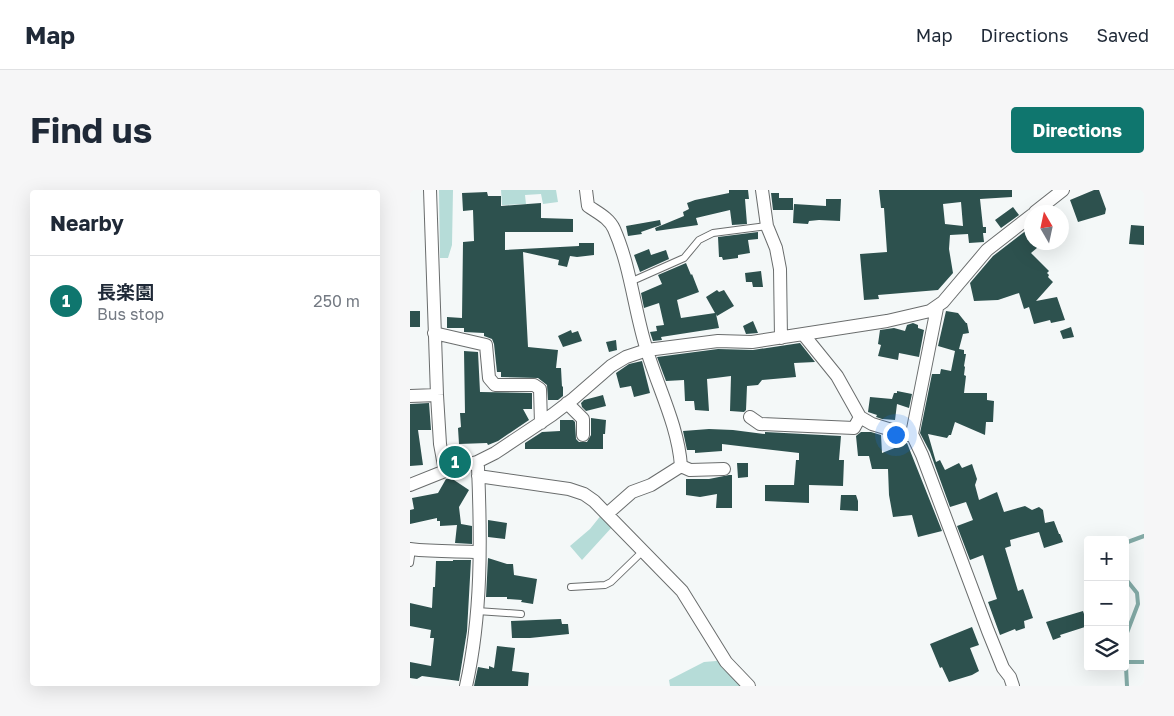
<!DOCTYPE html>
<meta charset="utf-8">
<style>
:root{--surface:#fff;--page:#f6f6f7;--text:#1f2937;--muted:#747a83;--line:#e0e1e3;--accent:#0f766e}
body{margin:0;font-family:"Golos Text","Noto Sans JP",sans-serif;background:var(--page);color:var(--text)}
.controls{position:absolute;right:15px;bottom:15px;display:grid;overflow:hidden;border-radius:5px;box-shadow:0 5px 20px #0002}
.controls button{width:45px;height:45px;display:grid;place-items:center;padding:0;border:0;border-bottom:1px solid var(--line);background:var(--surface);color:var(--text);font:25px sans-serif}
.compass{position:absolute;left:614px;top:15px;width:45px;height:45px;border-radius:50%;background:var(--surface);box-shadow:0 5px 20px #0002;rotate:351deg}
.you{position:absolute;left:485px;top:244px;width:18px;height:18px;margin:-12px;border:4px solid #fff;border-radius:50%;background:#1a73e8;box-shadow:0 0 0 8px #1a73e833}
.badge{display:grid;place-items:center;width:32px;height:32px;border-radius:50%;background:var(--accent);color:#fff;font-size:16px;font-weight:700}
.pin{position:absolute;translate:-50% -50%;border:2px solid #fff;box-shadow:0 1px 5px #0006}
.list{margin:0;padding:0;list-style:none}
h2{display:flex;justify-content:space-between;align-items:center;height:65px;margin:0;padding:0 20px;font-size:21px}
h2 small{font-size:16px;font-weight:400;color:var(--muted)}
.list li{display:grid;grid-template-columns:32px 1fr auto;gap:15px;align-items:center;box-sizing:border-box;height:90px;padding:0 20px;border-top:1px solid var(--line)}
.list b{display:block;font-size:19px;white-space:nowrap}
.list p{margin:0;font-size:16px;white-space:nowrap;color:var(--muted)}
.list em{font-size:16px;font-style:normal;color:var(--muted)}
.icon{flex:none;width:28px;height:28px;fill:none;stroke:currentColor;stroke-width:2;stroke-linecap:round;stroke-linejoin:round}
.map{position:relative;flex:none;width:734px;height:496px;overflow:hidden;border-radius:5px}
header{display:flex;align-items:center;gap:30px;box-sizing:border-box;height:70px;padding:0 25px;background:var(--surface);border-bottom:1px solid var(--line)}
header strong{font-size:24px}
nav{display:flex;gap:28px;margin-inline-start:auto;font-size:18px}
.intro{display:flex;align-items:center;justify-content:space-between;box-sizing:border-box;height:120px;padding:0 30px}
h1{margin:0;font-size:35px}
.button{padding:12px 22px;border-radius:5px;background:var(--accent);color:#fff;font-size:18px;font-weight:700}
main{display:flex;gap:30px;padding:0 30px}
aside{flex:1;background:var(--surface);border-radius:5px;box-shadow:0 5px 20px #0002}
.map>svg:first-child{display:block}
</style>
<header>
<strong>Map</strong>
<nav><a>Map</a><a>Directions</a><a>Saved</a></nav>
</header>
<div class="intro"><h1>Find us</h1><a class="button">Directions</a></div>
<main>
<aside>
<h2>Nearby<small></small></h2>
<ul class="list">
<li><span class="badge">1</span><div><b>長楽園</b><p>Bus stop</p></div><em>250 m</em></li>
</ul>
</aside>
<div class="map">
<svg width="734" height="496" viewBox="0 0 734 496">
<rect width="100%" height="100%" fill="#f4f8f8"/>
<!-- green -->
<path fill="#b6dcd8" d="M29,0H43L42,55L38,68H30Z
M91,0H146L148,12L133,14L131,4L115,5L116,14L92,15Z
M192,324L203,336L172,370L160,356L180,339Z
M310,468L334,496H260L259,490L294,472L306,471Z"/>
<g fill="none" stroke-linecap="round" stroke-linejoin="round">
<!-- stream -->
<path stroke="#83aaa6" stroke-width="4" d="M715,353L734,346
M715,388L727,403L728,414L715,448
M715,458L717,496
M716,472H734"/>
</g>
<!-- building -->
<path fill="#2d514e" fill-rule="evenodd" d="M319,0H338L339,9H335L337,34L322,35L320,20L286,28L288,35L246,41L245,38L274,26L273,22L279,19L277,13L285,10L319,3Z
M469,0H602V7L570,9L573,37H576V43H573L574,52L559,53L558,44L540,45L539,59L543,83L528,100L468,105L469,109L454,110L450,64L477,62L474,18H471ZM551,12L553,36L535,34L533,14Z
M684,0H689L696,19L695,24L668,32L660,10Z
M77,2L78,6H91V16L131,13V28L163,29V42H95V60L169,56V53H184V65L167,67L160,66L157,77L148,75L149,70L113,62L118,157L148,160L146,178H151L152,197L153,196V206L148,210H138L137,195L128,188L91,187V182H87L84,154L82,149L74,146V143L54,142V138H37V127L52,128L53,52L64,51L63,20L53,21L52,3Z
M361,3H369V8H383V20H363Z
M416,9H431L430,31L409,30L399,31L398,34L383,33L384,14L416,16Z
M603,17L609,25L591,38L585,30Z
M250,30L251,35L231,42L232,44L218,46L216,36Z
M721,35L734,36V55L719,54Z
M622,36V52H634L621,63L639,81L637,83L639,85L638,87L643,92L626,111L647,107L655,130L641,133L640,130L624,134L619,117L614,119L609,103L588,110L564,111L560,93L583,66Z
M348,42V49L338,50L340,63L328,65V68L313,70L312,67H309L308,47Z
M239,59L241,65L256,60L259,69L230,82L224,65Z
M276,73L281,85L282,84L289,102L267,110L271,128L305,123L296,107L307,100L309,102L314,100L324,116L307,126L306,124L309,138L251,147L252,150L243,151L240,142L247,141L246,136L254,135L249,113L234,118L231,103L252,94L248,85Z
M351,81L353,97H343L342,92H336L335,83Z
M0,121H10V137H0Z
M536,121L548,123L556,133H557L559,143L553,144L549,159L554,160V164H556L554,176L555,177L554,185L556,186L554,203H577V210L584,211L583,232H576L575,245L545,232L541,245H539L537,248L518,244L526,272L530,270L535,280L549,273L552,278L562,274L567,289L565,295L569,310L587,302L594,322L615,316L622,320L629,317L633,320L635,333L644,331L649,344H650L653,352L634,358L629,342L600,350L601,356L595,358L608,401L613,399L623,428L614,431L615,438L606,441L605,439L590,445L578,412L587,409L573,365L560,370L547,336L563,330L556,312L540,317L520,262L510,243L522,184H530L531,179L541,181L545,161L528,156Z
M343,131L348,143L336,144L333,136Z
M503,133L508,135V138L514,140L509,167L489,163L488,170L468,166L471,155L468,154L470,140L484,138L495,141L497,135Z
M661,137L664,147L653,149L650,141Z
M161,140L162,143L168,141L172,151L153,157L148,146Z
M206,150L207,160L199,162L196,152Z
M390,153L405,172L384,173L386,187L352,190L348,195L337,196L336,220L334,222L320,221L321,186L297,189L299,221L285,220L284,211H275L274,190L256,191L247,167L308,159L343,160Z
M54,161L68,162L70,202L122,203V219H113L119,230L88,251L78,255L77,253L49,254L48,238L51,237L50,223H55Z
M232,171L240,203L224,207L221,196L210,198L206,183L219,174Z
M487,201L502,204L499,218L487,214L485,230L472,229L466,227L467,225L458,222L460,207L482,209L484,203H487Z
M193,205L196,216L176,221L172,217L171,213L174,210Z
M19,213L21,240H8L13,275L0,276V214Z
M181,228L196,230L195,244H193V259H115V253L132,242L150,241V230H163L165,232L166,249L169,252H177L181,245Z
M299,239L323,240L355,244V242L431,246L429,270H434L433,296L399,295V313L355,311V295H384L386,270H389V263L312,254V261L285,263V260H277L273,241Z
M451,242H461L471,245L472,263L497,253L532,341L508,347L502,325L483,327L479,305L478,279H462L459,266H448L446,246Z
M327,273H338V287L328,288Z
M319,285H322V318H306L307,304L290,307L276,305V289H299Z
M41,288L59,300L49,317L51,334L62,336V354L45,353L47,335L30,336V331H27V328L0,334V320L4,319L2,308L28,303L36,289Z
M431,305H446L448,311V321L430,320Z
M78,330L97,333L95,349L78,347Z
M78,368L97,374H103L104,385L127,389L123,414L111,412L112,410L97,409V407H76Z
M43,370H61L57,441L49,491L12,486L7,489L0,488V472L21,476L24,448H20L21,440L0,436V413L22,418L23,397H25L26,371H43Z
M673,421L678,436L650,445L651,447L643,450L636,432Z
M151,429L152,434H158L159,444L120,448H102L101,431Z
M562,437L569,455L560,458L569,481L562,485L539,492L532,477L530,478L520,454Z
M87,456L105,458L102,481L119,483L118,496H64L68,477L79,479V476L84,478Z"/>
<g fill="none" stroke-linecap="round" stroke-linejoin="round">
<!-- lane casing -->
<g stroke="#6a6d6d" stroke-width="8">
<path id="lane" d="M220,92L274,68L289,50L303,43L357,36
M0,373L2,359
M161,397L195,395L201,392L233,361
M67,421L111,424"/>
</g>
<!-- street casing -->
<g stroke="#6a6d6d" stroke-width="14">
<path id="street" d="M20,0L27,205L30,254L35,281
M176,0L178,16C188,23 199,28 204,39C220,75 224,117 235,154C246,194 268,234 271,276L241,295L222,302L197,324
M352,0L357,36L366,58L370,79L371,148
M625,22L653,0
M527,118L502,244L512,265L578,441L593,478L600,487L603,496
M24,143L76,155L79,188L85,195H124L130,199L131,233
M393,144L427,186L450,227L462,234L498,245L502,244
M0,206L27,205
M157,213L173,229V245
M340,227L350,234L444,238L450,227
M271,276L280,280L314,279
M68,286L159,299L174,304L184,311L272,401L316,472L339,496
M0,295L35,281L67,272L85,263L142,225L163,209L201,176L216,167L237,160L308,151L342,152L477,131L520,121L533,112L577,60L622,25
M0,359C23,362 46,361 69,362
M56,496C72,425 71,349 68,277"/>
</g>
<!-- lane -->
<use href="#lane" stroke="#fff" stroke-width="6"/>
<!-- street -->
<use href="#street" stroke="#fff" stroke-width="12"/>
</g>
</svg>
<div class="controls">
<button>+</button>
<button>−</button>
<button><svg class="icon" aria-label="layers" viewBox="0 0 24 24"><path d="M12 4l9 5-9 5-9-5zM3 14l9 5 9-5"/></svg></button>
</div>
<svg class="compass" viewBox="-18 -18 36 36"><path d="M0-13l5 13h-10z" fill="#e53935"/><path d="M0 13l5-13h-10z" fill="#747a83"/></svg>
<div class="you"></div>
<div class="pin badge" style="left:45px;top:272px">1</div>
</div>
</main>
